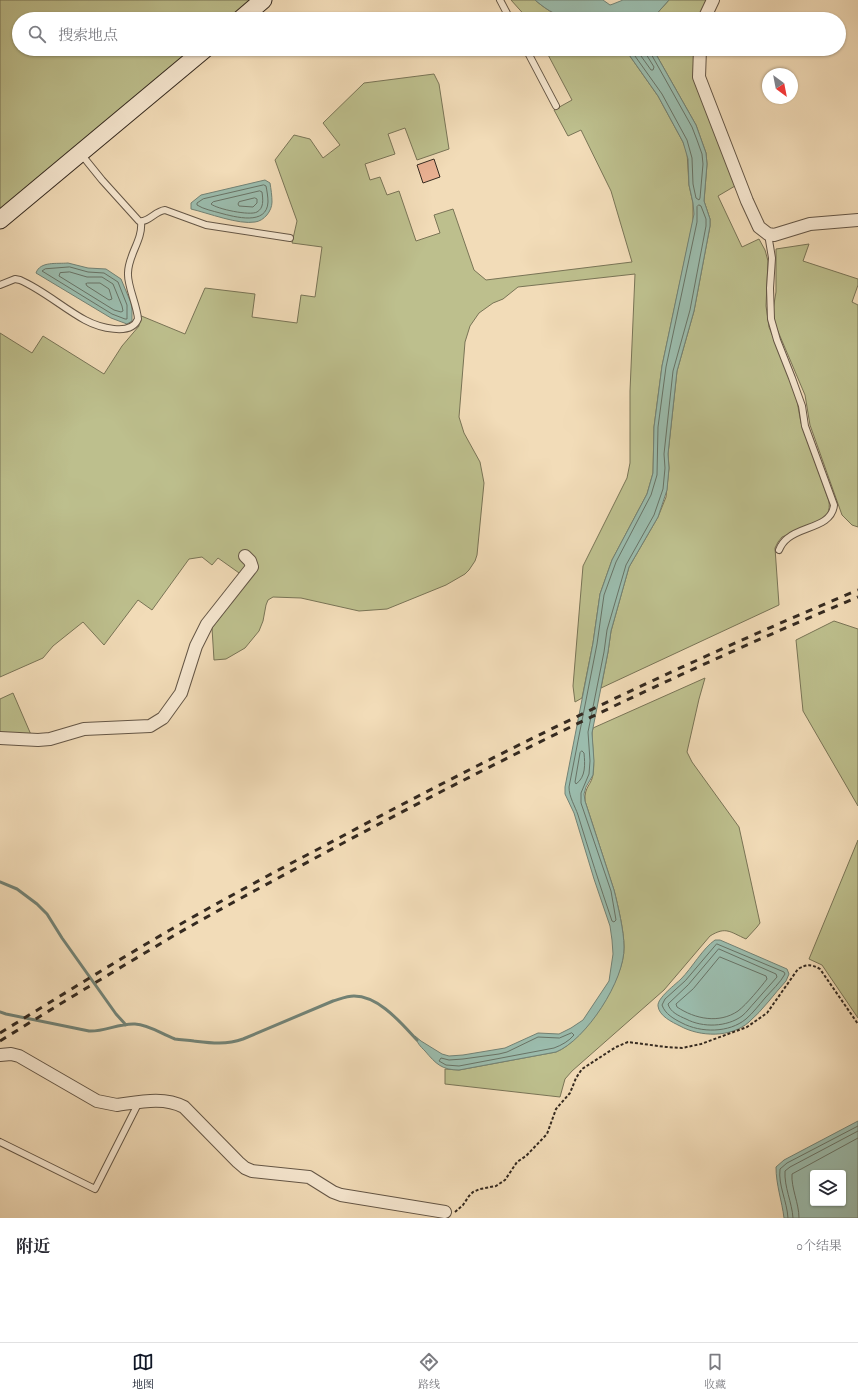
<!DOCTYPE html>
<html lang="zh">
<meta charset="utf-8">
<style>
:root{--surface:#fff;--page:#f2f2f3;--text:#2b2b33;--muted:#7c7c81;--line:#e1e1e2;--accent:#111827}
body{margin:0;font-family:"IM FELL Double Pica","Noto Serif SC",serif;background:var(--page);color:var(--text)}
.controls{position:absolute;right:12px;bottom:12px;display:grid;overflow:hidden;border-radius:4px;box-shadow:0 1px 3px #0004}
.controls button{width:36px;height:36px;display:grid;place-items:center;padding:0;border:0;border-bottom:1px solid var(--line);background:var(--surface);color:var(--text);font:20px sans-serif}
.compass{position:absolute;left:762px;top:68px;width:36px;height:36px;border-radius:50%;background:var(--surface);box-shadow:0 1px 3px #0004;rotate:148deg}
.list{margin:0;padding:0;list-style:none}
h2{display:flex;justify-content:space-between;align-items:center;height:52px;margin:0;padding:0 16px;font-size:17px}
h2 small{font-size:13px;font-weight:400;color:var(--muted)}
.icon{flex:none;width:22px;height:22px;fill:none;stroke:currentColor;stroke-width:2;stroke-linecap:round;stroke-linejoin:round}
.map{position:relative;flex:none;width:858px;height:1218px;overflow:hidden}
.search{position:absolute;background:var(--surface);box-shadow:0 1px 3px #0004;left:12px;right:12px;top:12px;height:44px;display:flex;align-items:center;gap:10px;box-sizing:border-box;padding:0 14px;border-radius:22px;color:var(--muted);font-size:15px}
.sheet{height:124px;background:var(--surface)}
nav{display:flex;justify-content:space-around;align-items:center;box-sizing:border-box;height:56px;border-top:1px solid var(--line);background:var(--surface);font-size:11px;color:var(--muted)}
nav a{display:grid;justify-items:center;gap:2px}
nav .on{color:var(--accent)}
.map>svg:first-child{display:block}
</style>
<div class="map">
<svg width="858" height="1218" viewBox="0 0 858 1218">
<rect width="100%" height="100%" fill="#f2dcb8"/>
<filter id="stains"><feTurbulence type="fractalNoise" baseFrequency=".005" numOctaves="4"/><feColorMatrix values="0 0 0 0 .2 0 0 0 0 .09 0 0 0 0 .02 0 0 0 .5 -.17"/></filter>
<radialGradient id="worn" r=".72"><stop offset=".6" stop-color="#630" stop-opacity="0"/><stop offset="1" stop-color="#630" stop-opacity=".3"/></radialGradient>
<!-- green -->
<path fill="#bdbf8d" stroke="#797456" d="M0,0H257L233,19H19V49H196L0,211Z
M511,0H535C563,24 577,20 611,14L614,19H528Z
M669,0H706L703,10L701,19H652Z
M545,49H625L658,96L683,142L687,152L689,185L693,203V221L662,366L654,427L653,473L647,494L612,560L600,594L593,643L582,698L575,702L573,686L583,566L627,478L630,463V391L635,274L518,287L503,299L493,303L479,313L470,326L465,342L459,417L464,433L480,462L484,483L477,555L475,561L469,570L465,574L446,585L387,609L359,611L301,598L273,597L268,600L266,605L263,621L259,631L245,648L226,659L214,660L212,628L249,580L218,558L212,565L202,557L189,559L152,610L138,600L104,645L83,622L53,646L43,658L0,677V333L32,353L43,336L104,374L122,346L139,326V315L185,334L205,288L255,294L252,317L297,323L301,295L315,297L322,247L292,243L297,221L275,160L294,135L310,139L323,158L340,145L323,123L364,83L434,74L439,84L449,149L417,160L405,128L388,134L395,154L365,164L370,180L380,177L387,195L399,191L416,241L440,233L434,215L453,209L474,270L486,280L632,262L611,191L581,130L568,136L554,110L572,100Z
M653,49H697L735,186L718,196L742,247L759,239L765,250L768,261L766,306L769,327L795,390L801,423L829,501C830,511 828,516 820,521L782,537L778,542L775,548L779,605L601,688L608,652L611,631L629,567L658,517L666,497L669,468L668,454L677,371L694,311L710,226V219L704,201L707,164L706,153L696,125Z
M809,244L803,261L858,279V285L852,302L858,305V527L852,525L842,515L810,425L805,395L774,322L773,310L776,292V249Z
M834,621L858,629V806L803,711L796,640Z
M705,678L699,699L687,752L692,762L739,827L760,923L757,927L746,939C730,932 726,926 710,936L664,990L572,1071L565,1079L560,1097L445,1084V1069L459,1070L556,1052C584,1041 625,979 624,947C624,931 618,906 614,890L585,801C584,786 592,785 593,774C595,765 592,743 592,733L593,728Z
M13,693L32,737L0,734V699Z
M858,840V1018L822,965L809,959Z"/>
<!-- water -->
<path fill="#9bbcad" stroke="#728275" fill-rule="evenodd" d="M535,0H603L610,5L613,4L623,0H669L652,19H614L611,14C577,20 563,24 535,0Z
M625,49H653L696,125L706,153L707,164L704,201L710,219V226L694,311L677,371L668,454L669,468L667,490L658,517L629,567L611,631L608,652L592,733L594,761L593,775L586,787L584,794L585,801L614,890C618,906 624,931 624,947C625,980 586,1040 556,1052L459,1070C442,1070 436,1064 425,1051C420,1046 417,1043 415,1036L421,1041L442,1054L449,1056L463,1055L505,1048L538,1033L559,1034L571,1028L583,1020L609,981L613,954L612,940L610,926L594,879L574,813L565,794V787L593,643L600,594L612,560L647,494L653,473L654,427L662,366L694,214L693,203L689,185L688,159L683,142L658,96Z
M265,180L270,183C271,189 272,196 272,202C272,211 264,221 255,222C239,225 208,213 191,209V203L201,195Z
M68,263L88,268L106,269L121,279L131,303L132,309V321L127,324L111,318L36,273C40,261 57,264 68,263Z
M715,940H720L787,969L789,974L786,981C774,994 763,1010 749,1022C731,1038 700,1037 680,1026C672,1022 659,1016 658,1006C657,998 676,984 681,979C692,968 703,948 715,940Z
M858,1121V1218H784C782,1201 776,1185 776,1167L784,1160ZM813,1173H843V1203H813Z"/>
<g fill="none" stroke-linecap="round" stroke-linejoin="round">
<!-- shore -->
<path stroke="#687366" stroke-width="1" d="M630,49L662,94L687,140L692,158L693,184L696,198L699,200L700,198L703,164L702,154L697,140L692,127L650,52V49
M636,49L651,70H653L654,67L646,54L645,49
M264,185L266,186C267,191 268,197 268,202C267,226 235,217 220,213C213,211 203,209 197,205V203L203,199Z
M260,191L262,192C263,200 264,208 257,212C250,216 217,209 211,204L213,202Z
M255,198L257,199V203L253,207L239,206L238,204L239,202Z
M699,205L701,206L706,219V226L690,310L673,371L664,454L665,468L663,489L654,515L626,565L607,630L604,652L588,732L590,761L589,774L581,793V803L611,891L616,920L614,922L612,921C600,886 589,851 578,815C575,806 569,797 569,787L597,644L604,595L616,562L651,495L657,475L658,427L666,367L697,222V207Z
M70,267L88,272L104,273L118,282L127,305V319H125L112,314L42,271L45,269Z
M70,272L87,277H102L113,284L122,306L123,311L121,312L114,310L59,276L60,273Z
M88,283H100L109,289L112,299L109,300L87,286L86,284Z
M582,751L584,753C585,764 586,777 576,784L575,782L580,753Z
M717,944L784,972L785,974C780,983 772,990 765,998C759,1005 753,1013 746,1019C729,1033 701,1033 682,1023C674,1019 665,1014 662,1005L665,999L685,981Z
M719,949L776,974L777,977C770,985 762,994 755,1002C751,1006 747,1012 742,1016C727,1027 703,1028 686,1019C679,1016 670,1012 668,1004L688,985Z
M720,957L766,976L767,979C760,988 747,1004 738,1011C719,1024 695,1019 677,1007L676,1004L693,989Z
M572,1033L574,1035C569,1041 562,1045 554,1048L459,1066L446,1065L439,1061L441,1058L449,1060L463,1059L499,1054L507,1052L538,1037L559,1038Z
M788,1218C787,1201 778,1185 780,1169L787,1163L858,1126
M793,1218C792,1202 784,1187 785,1171L790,1167L858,1131
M799,1218C799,1203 791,1188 792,1174L858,1138"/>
<!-- stream -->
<path stroke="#728275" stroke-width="3" d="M0,882L17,889L37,904L47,914L62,938L116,1014L126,1025
M0,1012L6,1014L89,1031C104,1032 119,1023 135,1024C150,1025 161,1034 175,1039C181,1040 188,1040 194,1041C211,1043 226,1045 243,1039L333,1001C340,999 347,996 354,996C379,996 401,1023 417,1040"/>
</g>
<!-- building -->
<path fill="#eab193" stroke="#352a20" d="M434,159L440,177L423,183L417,165Z"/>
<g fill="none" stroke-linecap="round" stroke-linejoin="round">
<!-- lane casing -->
<g stroke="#645646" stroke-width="8">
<path id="lane" d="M500,0L510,19
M526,49L556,106
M81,154L102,180L139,221C148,223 155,211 165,210L206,225L290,238
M768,234L772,258L770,288L771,319L777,340L792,378L802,406L805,426L834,505C832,527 802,526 788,538C784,541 781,545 779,550
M0,285L15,279L20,280C43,290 63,308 85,320C98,327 131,337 138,319C137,305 127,285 128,273C128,255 143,240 141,222
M0,1142L95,1189L139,1102"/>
</g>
<!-- street casing -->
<g stroke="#645646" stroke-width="14">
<path id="street" d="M704,19L713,0
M700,49L699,77L747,201L759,227L768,234L774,235L810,224L858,220
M0,738L38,740L50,739L84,729L150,726L163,718L181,693L196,646L207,624L252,567L250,561L245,556
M0,1055L11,1054L19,1056L97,1101L117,1105C139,1102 164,1096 184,1107L238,1162L245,1168L252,1171L309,1177L333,1192L341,1195L445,1212"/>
</g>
<!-- secondary casing -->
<g stroke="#352a20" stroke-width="19">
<path id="secondary" d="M241,19L263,0
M0,220L205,49"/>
</g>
<!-- path -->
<path stroke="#352a20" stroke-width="2" stroke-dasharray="3 2" stroke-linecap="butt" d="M455,1212L463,1205L469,1196L473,1192L480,1189L496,1186L505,1180L517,1162L526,1156L547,1134L556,1109L570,1093L576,1078L582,1069L616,1047L628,1042L666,1047L682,1048L701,1044L747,1027L767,1013L798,969C807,964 811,964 820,969L858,1024"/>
<!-- lane -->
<use href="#lane" stroke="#f7e8d1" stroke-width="6"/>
<!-- street -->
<use href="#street" stroke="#f7e8d1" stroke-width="12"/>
<!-- secondary -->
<use href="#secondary" stroke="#f7e8d1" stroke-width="17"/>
<!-- rail -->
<path stroke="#352a20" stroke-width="3" stroke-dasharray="7 7" stroke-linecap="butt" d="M0,1033C57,998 113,963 170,930C221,901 272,873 324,846C498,752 676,666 858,590
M0,1041C58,1005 116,970 175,935C222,908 271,882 319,856C495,761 674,674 858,597"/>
</g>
<rect width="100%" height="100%" filter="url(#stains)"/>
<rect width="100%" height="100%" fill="url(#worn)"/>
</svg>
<div class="controls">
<button><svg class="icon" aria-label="layers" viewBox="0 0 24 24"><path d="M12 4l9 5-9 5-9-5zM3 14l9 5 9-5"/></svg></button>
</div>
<svg class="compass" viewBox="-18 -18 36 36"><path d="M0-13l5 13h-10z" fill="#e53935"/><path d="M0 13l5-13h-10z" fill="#7c7c81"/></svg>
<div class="search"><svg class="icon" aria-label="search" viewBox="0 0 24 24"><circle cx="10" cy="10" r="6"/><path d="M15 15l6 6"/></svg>搜索地点</div>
</div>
<section class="sheet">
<h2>附近<small>0个结果</small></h2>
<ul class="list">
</ul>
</section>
<nav>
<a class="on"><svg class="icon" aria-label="map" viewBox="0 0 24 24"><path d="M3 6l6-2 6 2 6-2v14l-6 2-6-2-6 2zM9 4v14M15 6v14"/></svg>地图</a>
<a><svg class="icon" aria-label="directions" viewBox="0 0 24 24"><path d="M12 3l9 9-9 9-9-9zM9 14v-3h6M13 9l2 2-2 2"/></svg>路线</a>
<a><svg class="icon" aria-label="saved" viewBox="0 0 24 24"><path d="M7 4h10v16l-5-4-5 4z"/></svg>收藏</a>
</nav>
